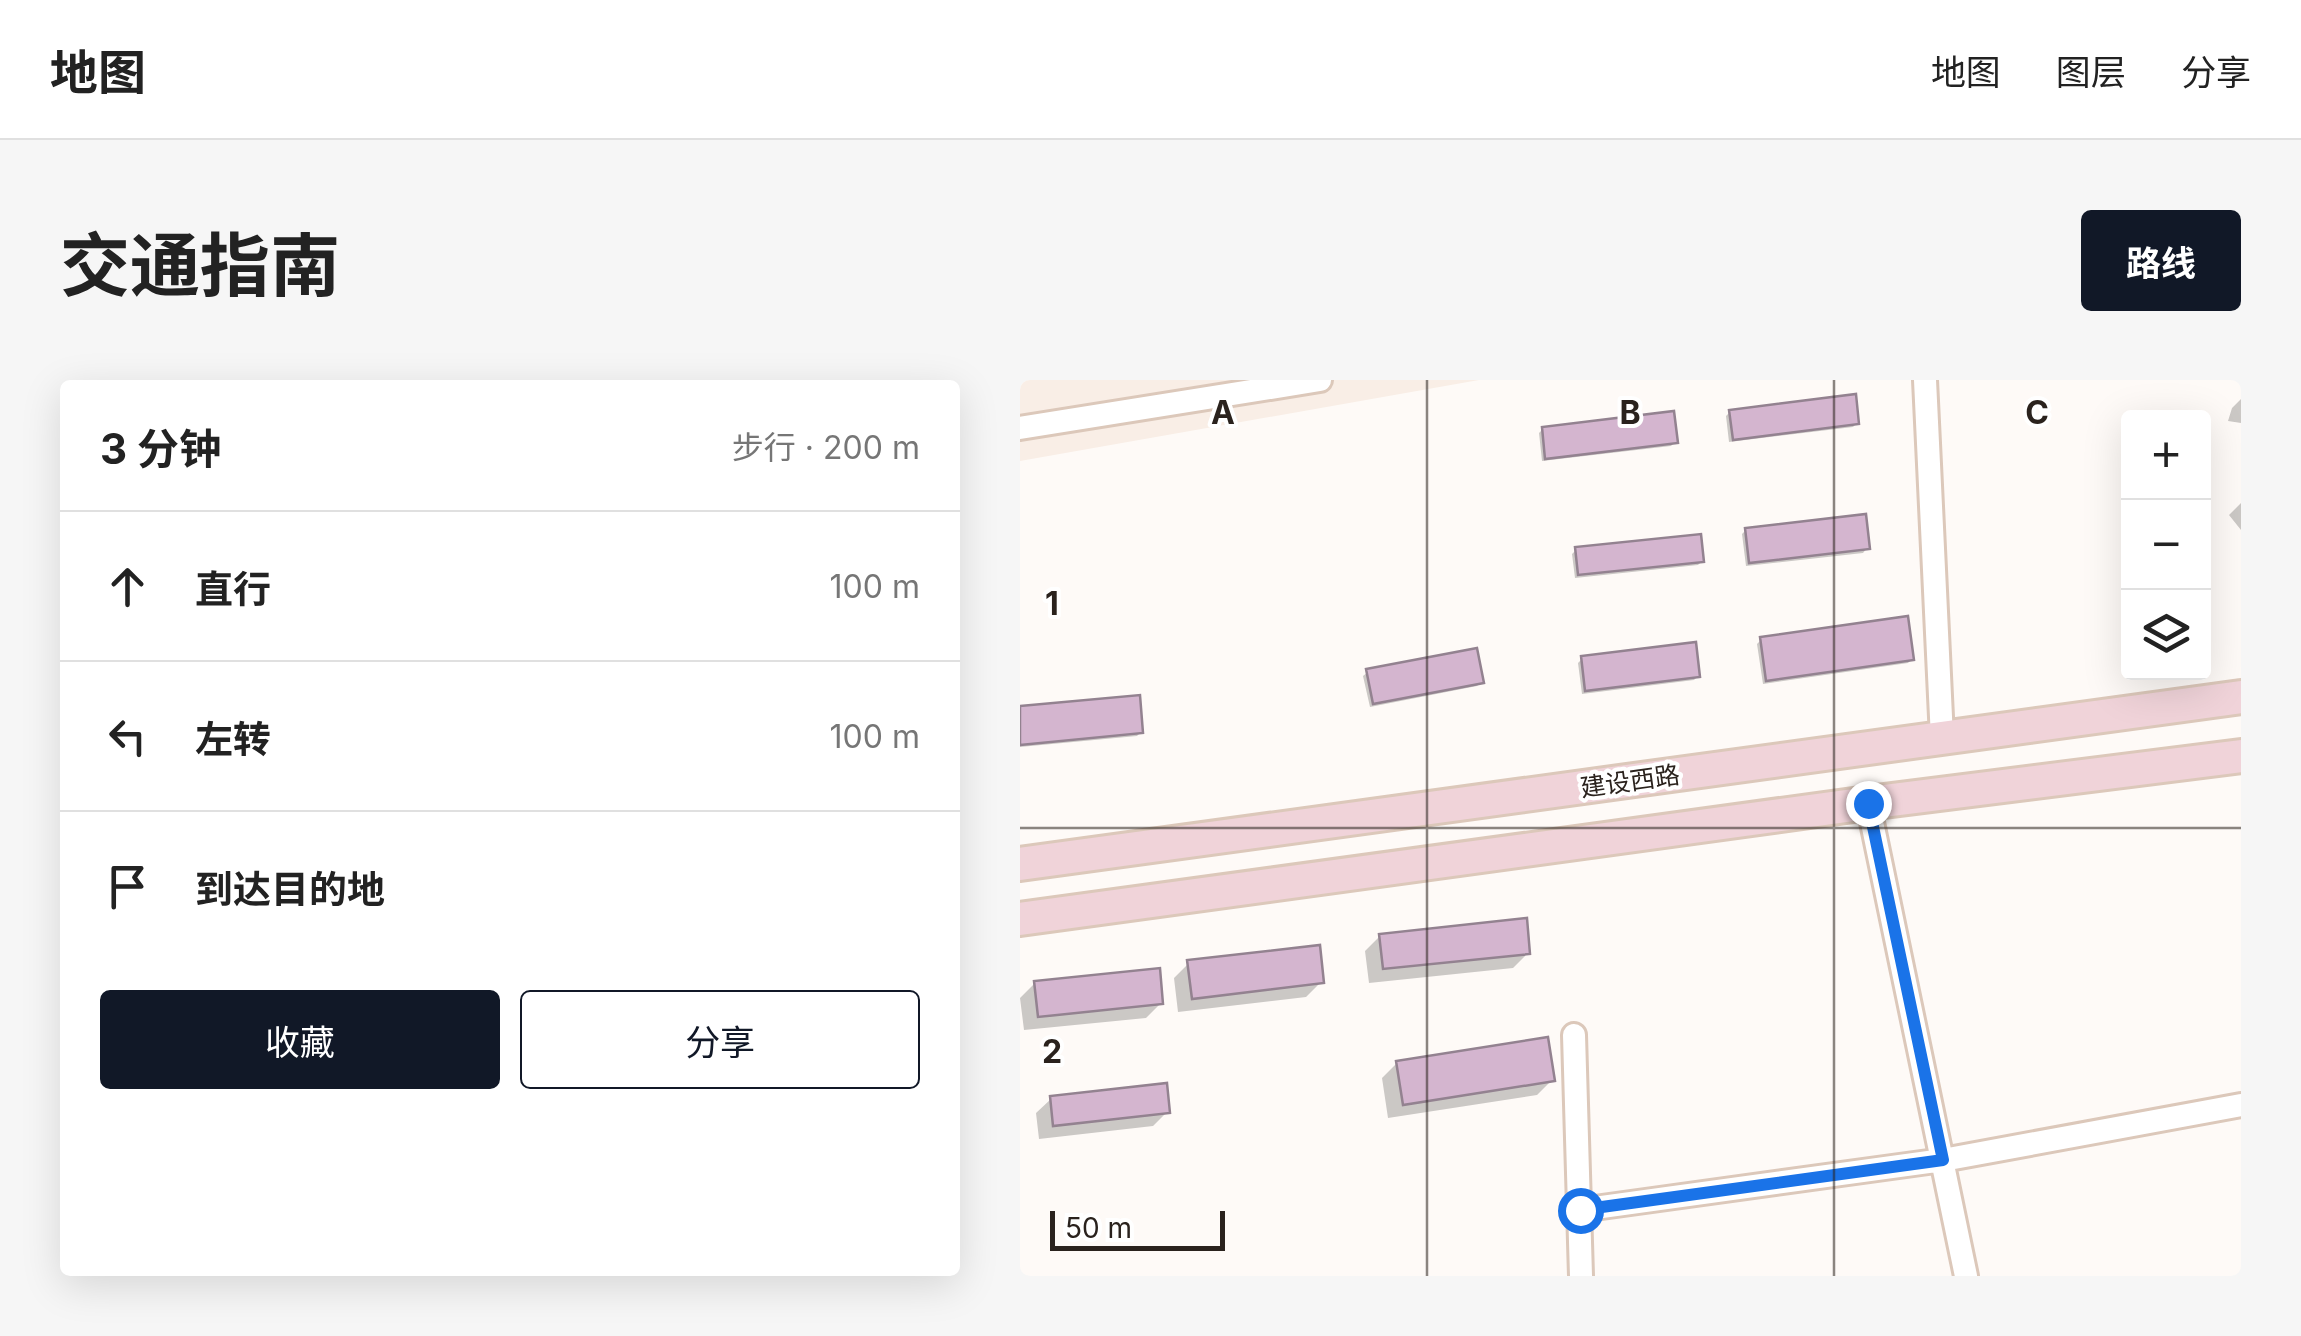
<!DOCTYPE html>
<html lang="zh">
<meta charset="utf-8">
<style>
:root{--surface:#fff;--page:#f6f6f6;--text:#222;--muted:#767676;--line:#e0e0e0;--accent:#111827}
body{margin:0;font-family:Inter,"Noto Sans SC",sans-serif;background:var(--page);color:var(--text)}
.controls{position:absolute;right:30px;top:30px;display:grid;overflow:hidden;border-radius:10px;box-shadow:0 10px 40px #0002}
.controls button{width:90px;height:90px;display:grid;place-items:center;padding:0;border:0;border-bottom:2px solid var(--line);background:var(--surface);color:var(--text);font:50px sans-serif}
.scale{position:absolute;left:30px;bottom:25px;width:175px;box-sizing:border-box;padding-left:10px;border:5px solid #2a221d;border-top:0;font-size:28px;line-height:35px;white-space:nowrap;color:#2a221d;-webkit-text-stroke:8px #fff;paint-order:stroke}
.stop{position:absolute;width:30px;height:30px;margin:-22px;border:8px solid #1a73e8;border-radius:50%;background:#fff}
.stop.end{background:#1a73e8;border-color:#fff;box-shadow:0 2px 10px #0008}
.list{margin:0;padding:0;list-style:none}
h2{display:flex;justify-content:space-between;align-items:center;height:130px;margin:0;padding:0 40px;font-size:42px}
h2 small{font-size:32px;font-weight:400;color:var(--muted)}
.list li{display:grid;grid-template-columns:65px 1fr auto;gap:30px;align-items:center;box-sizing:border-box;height:150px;padding:0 40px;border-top:2px solid var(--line)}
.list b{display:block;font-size:38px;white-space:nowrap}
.list em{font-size:32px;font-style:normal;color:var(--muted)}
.actions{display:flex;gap:20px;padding:30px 40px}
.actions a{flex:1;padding:22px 0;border:2px solid var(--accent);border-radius:10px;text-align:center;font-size:35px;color:var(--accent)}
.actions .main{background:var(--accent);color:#fff}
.icon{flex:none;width:55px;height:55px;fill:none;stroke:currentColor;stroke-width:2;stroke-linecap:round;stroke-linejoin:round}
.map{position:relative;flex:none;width:1221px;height:896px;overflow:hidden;border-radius:10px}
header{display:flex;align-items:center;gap:60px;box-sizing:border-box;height:140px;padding:0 50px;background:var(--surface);border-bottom:2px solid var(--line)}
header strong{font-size:48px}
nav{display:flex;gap:55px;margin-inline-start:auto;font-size:35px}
.intro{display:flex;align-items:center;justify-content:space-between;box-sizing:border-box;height:240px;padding:0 60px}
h1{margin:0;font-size:70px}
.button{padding:25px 45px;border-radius:10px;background:var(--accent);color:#fff;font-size:35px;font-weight:700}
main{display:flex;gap:60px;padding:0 60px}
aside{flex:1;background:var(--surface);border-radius:10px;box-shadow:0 10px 40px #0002}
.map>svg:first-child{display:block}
</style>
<header>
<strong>地图</strong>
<nav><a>地图</a><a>图层</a><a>分享</a></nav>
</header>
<div class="intro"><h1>交通指南</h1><a class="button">路线</a></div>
<main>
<aside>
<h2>3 分钟<small>步行 · 200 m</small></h2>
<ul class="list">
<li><svg class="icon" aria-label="ahead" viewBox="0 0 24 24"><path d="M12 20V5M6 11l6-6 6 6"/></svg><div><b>直行</b></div><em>100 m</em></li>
<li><svg class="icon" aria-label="left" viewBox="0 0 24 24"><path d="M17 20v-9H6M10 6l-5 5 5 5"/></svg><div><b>左转</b></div><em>100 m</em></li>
<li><svg class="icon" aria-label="arrive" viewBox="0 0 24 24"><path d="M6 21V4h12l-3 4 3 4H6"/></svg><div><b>到达目的地</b></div></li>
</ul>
<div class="actions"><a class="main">收藏</a><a>分享</a></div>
</aside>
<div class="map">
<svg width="1221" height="896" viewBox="0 0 1221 896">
<rect width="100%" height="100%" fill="#fefaf7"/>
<!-- built -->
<path fill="#f9eee6" d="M0,0H459L0,81Z"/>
<!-- shadow -->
<path fill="#0003" d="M1221,19V43L1208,41L1212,28Z
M710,32L837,43L833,47L709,62L706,36Z
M523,49L655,62L651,66L522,81L519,53Z
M1221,123V150L1209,135Z
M726,150L847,168L843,173L726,186L722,154Z
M557,169L682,181L678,185L555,198L552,174Z
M741,260L892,279L888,283L743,304L737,264Z
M562,279L678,296L674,300L562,314L558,283Z
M348,292L461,302L457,306L350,327L343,296Z
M0,329L121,352L117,356L0,367Z
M360,556L508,573L493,588L349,603L345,571Z
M169,583L301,602L286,617L158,632L154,598Z
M15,603L141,623L126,638L4,650L0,618Z
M377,683L532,700L517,715L368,738L362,698Z
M31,719L147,732L133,746L19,759L16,733Z"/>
<!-- building -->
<path fill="#d4b5cf" stroke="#938290" stroke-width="2.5" d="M836,14L839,44L713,60L709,30Z
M654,31L658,63L525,79L522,47Z
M846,134L850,169L729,183L725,148Z
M681,154L684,182L558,195L555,167Z
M888,236L894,280L746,301L740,257Z
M676,262L680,297L565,311L561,276Z
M457,268L464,303L353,324L346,289Z
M120,315L123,353L0,365V326Z
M507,538L510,574L363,589L359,554Z
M300,565L304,603L172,619L167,580Z
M140,588L143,624L18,637L14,601Z
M528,657L535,701L383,725L376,681Z
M147,703L150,733L33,746L30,716Z"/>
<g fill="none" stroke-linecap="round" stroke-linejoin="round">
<!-- street casing -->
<g stroke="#dcc8ba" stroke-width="28">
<path id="street" d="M905,0L922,358
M0,48L300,0
M848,423L946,896
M554,655L561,896
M560,830L923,780L1221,725"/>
</g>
<!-- secondary casing -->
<g stroke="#dcc8ba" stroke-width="38">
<path id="secondary" d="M0,484L1221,317
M0,539L848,423L1221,376"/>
</g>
<!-- street -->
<use href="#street" stroke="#fff" stroke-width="22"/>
<!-- secondary -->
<use href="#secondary" stroke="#f0d3d9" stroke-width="32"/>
</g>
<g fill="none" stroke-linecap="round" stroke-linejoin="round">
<!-- route -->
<path stroke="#1a73e8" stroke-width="12" d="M560,830L923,780L848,423"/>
</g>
<!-- grid -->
<path fill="none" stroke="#2a221d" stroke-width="2.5" stroke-opacity="0.55" d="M407,0V896M814,0V896M0,448H1221"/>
<g text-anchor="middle" stroke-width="8" stroke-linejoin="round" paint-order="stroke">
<!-- street labels -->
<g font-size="25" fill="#2a221d" stroke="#fff">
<text transform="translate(610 401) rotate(-8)" y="9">建设西路</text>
</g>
</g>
<g font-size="32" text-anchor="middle" font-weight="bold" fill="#2a221d" stroke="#fff" stroke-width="8" stroke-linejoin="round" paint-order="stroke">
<text x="203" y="44">A</text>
<text x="610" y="44">B</text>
<text x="1017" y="44">C</text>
<text x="32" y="235">1</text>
<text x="32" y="683">2</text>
</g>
</svg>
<div class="controls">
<button>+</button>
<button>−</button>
<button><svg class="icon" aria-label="layers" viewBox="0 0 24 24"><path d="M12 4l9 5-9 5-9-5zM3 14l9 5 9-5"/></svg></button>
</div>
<div class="scale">50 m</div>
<div class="stop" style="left:560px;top:830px"></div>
<div class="stop end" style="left:848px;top:423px"></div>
</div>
</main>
